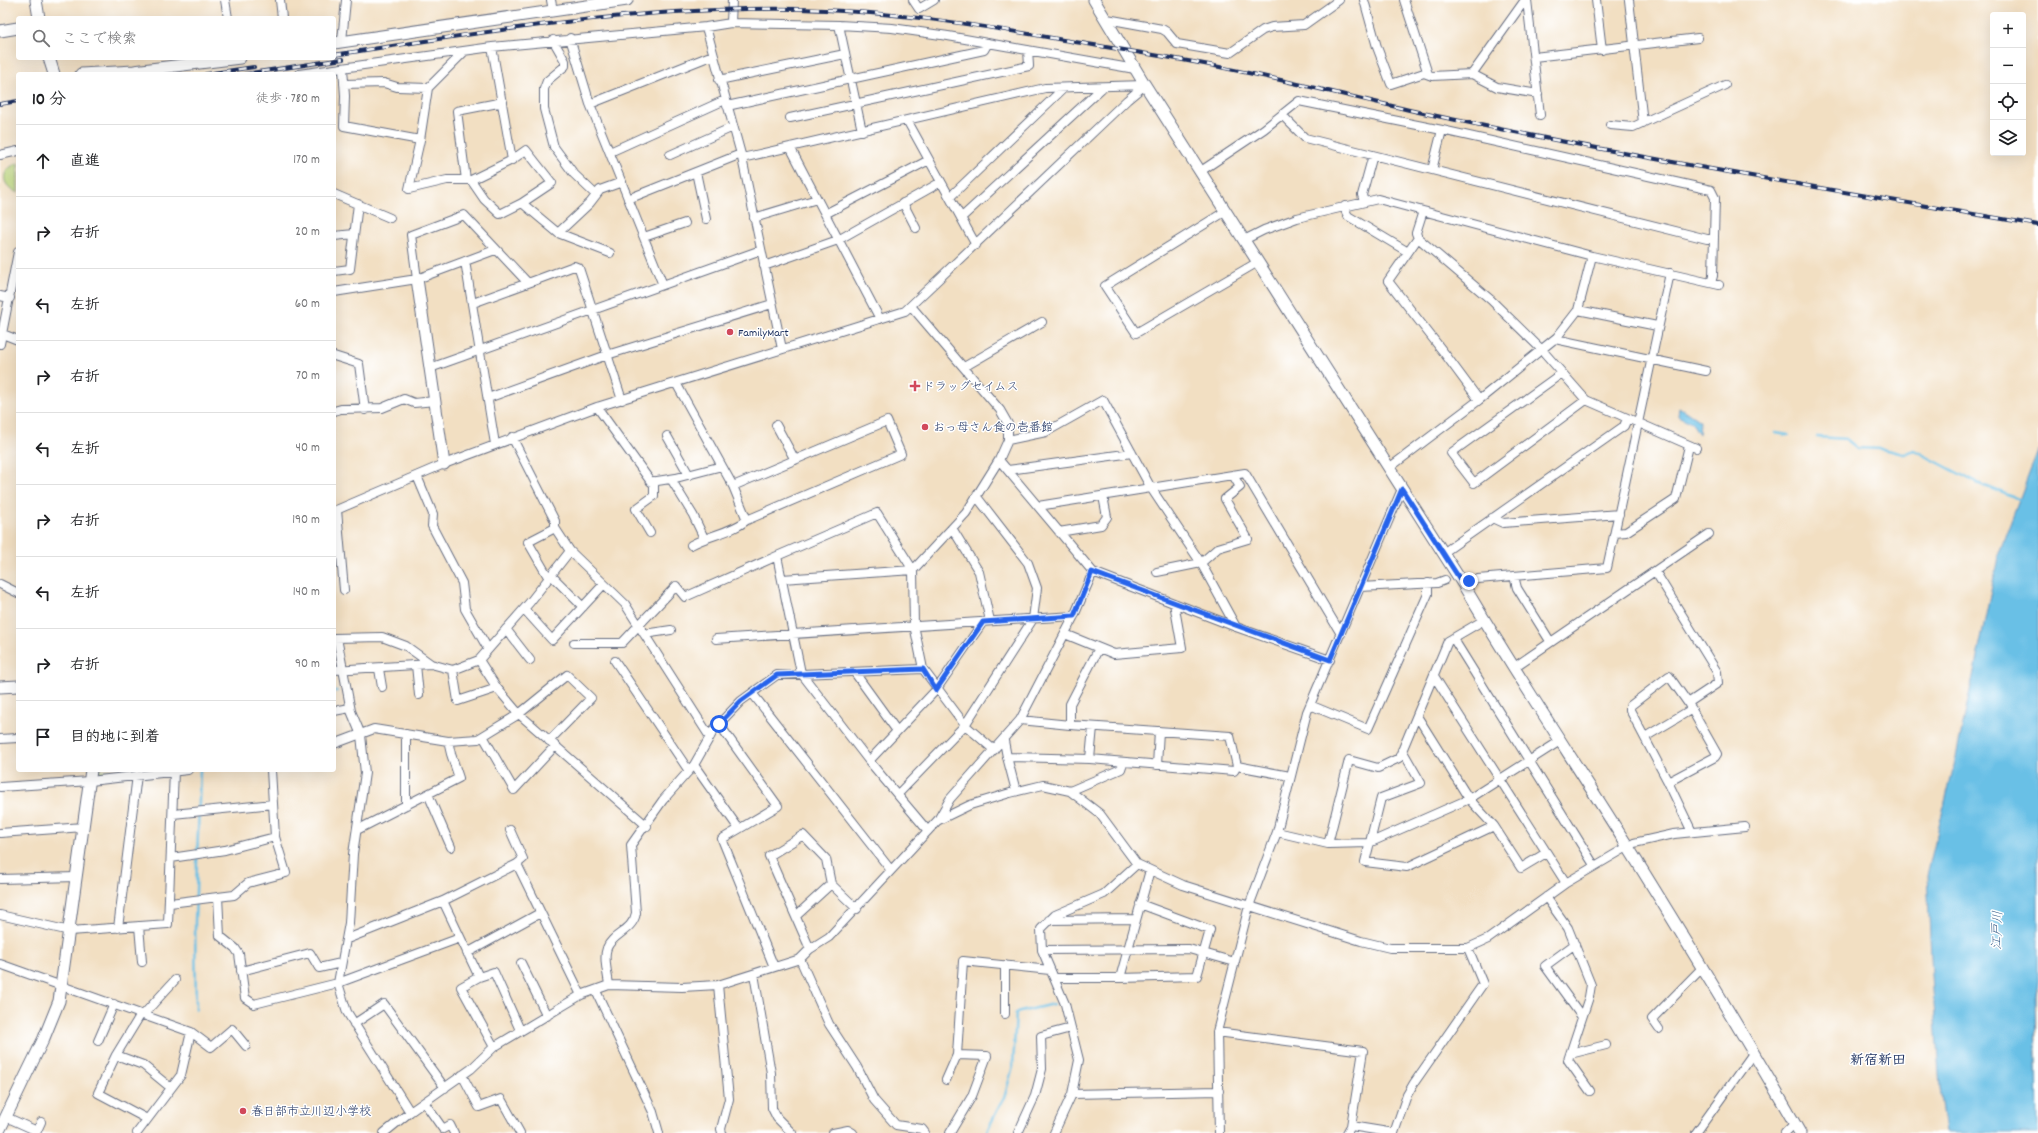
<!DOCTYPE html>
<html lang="ja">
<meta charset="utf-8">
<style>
:root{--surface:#fff;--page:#f2f2f2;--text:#202124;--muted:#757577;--line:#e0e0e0}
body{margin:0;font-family:Dekko,"Klee One",sans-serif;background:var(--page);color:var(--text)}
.controls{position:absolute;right:12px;top:12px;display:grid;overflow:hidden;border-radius:4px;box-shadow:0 4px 16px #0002}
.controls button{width:36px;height:36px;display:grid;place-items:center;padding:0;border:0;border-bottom:1px solid var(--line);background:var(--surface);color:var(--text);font:20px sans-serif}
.stop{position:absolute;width:12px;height:12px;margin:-9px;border:3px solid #2563eb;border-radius:50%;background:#fff}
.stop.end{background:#2563eb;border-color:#fff;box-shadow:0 1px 4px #0008}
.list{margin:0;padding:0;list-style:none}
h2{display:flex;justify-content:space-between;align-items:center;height:52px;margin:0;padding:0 16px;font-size:17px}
h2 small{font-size:13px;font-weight:400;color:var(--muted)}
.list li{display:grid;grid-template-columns:26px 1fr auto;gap:12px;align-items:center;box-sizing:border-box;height:72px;padding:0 16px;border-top:1px solid var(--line)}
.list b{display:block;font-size:15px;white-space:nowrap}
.list em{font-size:13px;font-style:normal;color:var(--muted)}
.icon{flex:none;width:22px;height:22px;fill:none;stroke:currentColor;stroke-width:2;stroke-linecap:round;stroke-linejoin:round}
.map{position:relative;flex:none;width:2038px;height:1133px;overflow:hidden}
.search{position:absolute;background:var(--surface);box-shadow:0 4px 16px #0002;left:16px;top:16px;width:320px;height:44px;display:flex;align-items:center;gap:10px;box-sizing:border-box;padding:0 14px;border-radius:4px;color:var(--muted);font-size:15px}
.panel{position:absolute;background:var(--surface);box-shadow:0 4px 16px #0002;left:16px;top:72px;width:320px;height:700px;border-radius:4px}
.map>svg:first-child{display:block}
</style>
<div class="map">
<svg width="2038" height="1133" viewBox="0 0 2038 1133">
<rect width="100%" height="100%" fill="#fff"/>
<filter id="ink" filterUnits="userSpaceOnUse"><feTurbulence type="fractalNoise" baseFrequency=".025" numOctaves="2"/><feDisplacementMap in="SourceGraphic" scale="8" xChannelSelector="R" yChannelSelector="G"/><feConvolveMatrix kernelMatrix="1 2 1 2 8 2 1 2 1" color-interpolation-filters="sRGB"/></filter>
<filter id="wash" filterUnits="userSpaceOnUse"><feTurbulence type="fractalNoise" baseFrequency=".012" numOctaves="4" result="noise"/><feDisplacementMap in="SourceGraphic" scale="16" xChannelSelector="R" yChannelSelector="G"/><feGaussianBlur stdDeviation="0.9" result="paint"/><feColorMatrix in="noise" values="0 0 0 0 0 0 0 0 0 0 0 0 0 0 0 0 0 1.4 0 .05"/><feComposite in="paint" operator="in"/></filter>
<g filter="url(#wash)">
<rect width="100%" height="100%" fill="#f2dfc2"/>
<!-- green -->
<path fill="#bcd57a" stroke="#6c826c" d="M18,163V193C0,185 0,170 18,163Z
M98,770H141L97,774Z"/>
<!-- water -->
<path fill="#69c0e6" stroke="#4278a2" d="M1679,407L1700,421L1699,434L1692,423L1678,416Z
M2038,450V982L2036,995L2038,1133H1946L1940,1088L1932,976L1927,875L1956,757L1999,553Z"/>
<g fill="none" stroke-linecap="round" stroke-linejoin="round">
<!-- stream -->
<path stroke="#69c0e6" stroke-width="2.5" d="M1775,433L1789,435
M1817,437L1846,439L1857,448L1882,449L1904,454L1914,450L1977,483L2021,500
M334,691H337
M196,1009L195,922L200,770
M986,1133L1005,1095L1013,1066L1016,1013L1053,1004"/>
</g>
</g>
<g filter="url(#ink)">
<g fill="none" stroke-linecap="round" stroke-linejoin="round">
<!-- street casing -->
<g stroke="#666d81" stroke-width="10">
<path id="street" d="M225,0L228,18
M280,0L282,18
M551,0L553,11
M913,0L919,9L934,0
M1364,0L1377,47L1391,84L1424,73L1432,76L1472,74L1497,87L1538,94
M1404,0L1428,74
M1527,0L1540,115
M1596,0L1602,50
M1629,0L1643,123
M1107,19L1162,29L1167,32L1177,44L1230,53L1263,30L1272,27L1304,25L1339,0
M731,23L732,0
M839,25L862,131
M706,27L742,158L782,349
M570,38L590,104L663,285
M553,40L565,61V66L547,81L544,89V109L554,147L574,174L596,195
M342,41L346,0
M1534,57L1698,38
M343,68L345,96L344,126L420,140L409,189L447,180H471L512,160L492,47
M299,74L492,47L706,27L731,23L839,25L892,28L948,36L1135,69
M1472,74L1525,0
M719,80L845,54
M344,84L384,83L397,87L428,88
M590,104L713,55
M727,106L984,50L988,43
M1282,115L1305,138L1707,239H1714
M790,118L1029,66L1028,50
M907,120L976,245
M1610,125L1633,127L1725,85
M420,140L428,88L465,51
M790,147L880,319
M610,152L725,100
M0,155L18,151
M670,155L733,127
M742,158L1045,88L1145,85
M512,160L526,150L552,183L522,203
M1432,170L1442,130
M1201,171L1264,129L1299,101L1442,130L1711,190L1715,198L1713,276L1711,283
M696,172L706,219
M466,180L457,111L503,102
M471,180L484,199L500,214L522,203L558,233L610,253
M334,194L390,218
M950,197L1064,88
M628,199L741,154
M1364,202L1362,195L1373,155
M903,203L916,228
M1345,206L1346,212L1348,216L1408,252
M1226,211L1105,286L1136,333L1258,262
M1423,211L1416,233L1418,238L1491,300L1542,350L1586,400L1696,448
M825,214L929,160
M754,218L817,199
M961,218L1103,87
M558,233L590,203L600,190L622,182
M334,236L354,234
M644,237L685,223
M1418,238L1388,281L1445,354L1479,400
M1244,240L1264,230L1297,218L1378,199L1592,256L1719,285
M465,261L495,444
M764,266L838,240L941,182
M334,271L350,269L358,204
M417,279L411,235L464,215L528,283L574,266L579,268L622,400
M334,292L417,279L495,250
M0,296L10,298
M473,303L528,283
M1578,310L1657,326
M0,333L18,340
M1555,339L1706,371
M0,344L18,252
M334,356L359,364L365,410
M964,367L1042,322
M430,368L761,250
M1562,373L1451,453L1474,483L1586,400
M676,383L733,486
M488,398L607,355L772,304
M597,407L651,482L676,478L722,466
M334,411L341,409L382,408L404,399L414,403L435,401
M776,425L795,460
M667,436L689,475
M512,437L555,521V528L570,551L625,604L710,737
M1008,440L1046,432L1103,400L1151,488L1201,563L1236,627L1330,660
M999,460L1093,572L1236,627
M1389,468L1479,400L1557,337L1578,310L1592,256
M1008,470L1132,453
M417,476L433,514L432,526L462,583L465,609L488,649
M671,479L693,515L704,538
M1038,506L1245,473L1341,634
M337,510L344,590
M334,511L444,464L597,407L905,311L1127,100L1145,85
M1492,518L1503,523L1619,514
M555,528L528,542L547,575H551L583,607
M952,528L979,572L990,621
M1059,532L1101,525L1107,517L1103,496
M650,533L636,509L654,496V481
M1615,533L1626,532L1676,499L1689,446
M691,545C709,535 731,533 747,520L901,454L887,421L733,486L747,520
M1443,553L1624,426L1627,419
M1655,571L1717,672L1718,683L1688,703
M1157,572L1201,563L1218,548L1248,539L1225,499L1240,487L1233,475
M1514,576L1517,588L1550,641
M782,579L913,570L966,513L999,460L1008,440V424L1000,410L911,306
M0,584L18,593
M1463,584L1478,579L1607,568L1670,273
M1360,587L1437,583L1445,580
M524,609L552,640L604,584
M506,629L530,660
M644,634L671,630
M1065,634L1114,654L1182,648L1174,603
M334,638L382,637L406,646L431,664
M337,638L351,711L361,735L365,773L353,854L349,923L338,983L347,1012L410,1112
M1453,638L1594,865
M716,639L1074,616
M574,643H622L676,586L685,597L777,556
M479,660L497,688L519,714L647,826
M615,661L689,771
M416,665L419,695
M1513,668L1709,534
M379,669L382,687
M334,670L431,664L453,670L479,660L530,602L570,551
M453,670L458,701L497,688
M855,673L897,731
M1434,676L1566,883
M752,693L890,869
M1310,705L1368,729L1428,594V583
M334,711L350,708
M1417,716L1469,799L1494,826
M1020,720L1070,725L1230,736L1237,766
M719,724L778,806L722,839L774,967
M1070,725V704L1099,648
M483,736L514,790L555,746
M1645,737L1692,709
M0,739L18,738
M1004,741L1007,757L1090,759L1234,771L1237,766L1290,776
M334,744L374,729L448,741L478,739L519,714L567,675L591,698L549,741
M1402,750L1421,783L1381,798L1365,862L1407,867L1494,826L1521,868L1546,853
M1007,757L1016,791
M1090,759L1093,727
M869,761L936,690L983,622
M694,765L739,829
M1157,765L1159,731
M1668,782L1715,757L1717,754L1688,703L1669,676L1630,706V710L1668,782L1692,832
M0,787L90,781L188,770
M1070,791L1121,769L1123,763
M428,794L451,847
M898,794L965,725L1033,619L1037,588L1028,563L977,497
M406,805V734
M173,814L273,804
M939,820L970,805L1010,793L1043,785L1070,791L1100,814L1137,864L1183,885L1361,941L1390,948H1468L1488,939L1566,883L1634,843L1674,834L1745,827
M357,830L459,778L451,754L448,741
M928,831L869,761L801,673L777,556L877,513L913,570L914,625L923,669L965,725L994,750
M1277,832L1328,844L1369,843L1469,799L1560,741
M0,833L84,827
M1328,844L1349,760L1378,768L1399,758L1448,641L1484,620
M171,858L225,850L275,837
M517,864L581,995
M0,879L77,877
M218,897L234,895L248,883L286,873L275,837L271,770
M1546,897L1568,928L1591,985L1589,997L1568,1060L1590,1091
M443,901L479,977L494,972L520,1030
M170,903L218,897L220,936L235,948L239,954L245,998L254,1004L338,983L460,938
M1140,904L1210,930L1197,976L1120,978L1150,870
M0,915L70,931L168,924L174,770
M796,916L831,884
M1049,920L1136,919
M139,926L142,962
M118,928L137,775
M347,939L443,901L517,864L523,859L510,830
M1575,944L1545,966L1582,1017
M810,949L769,856L803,835L826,859L831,884L857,909
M1042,950L1189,949L1235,962
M467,953L540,913
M800,959L829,1024L857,1067L874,1100L896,1125L922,1129L925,1133
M521,963L547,1016
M0,964L191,1032L181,1075L137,1133
M241,971L310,953L319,968L341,963
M754,974L771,1073L772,1108L777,1118L792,1133
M479,977L461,987L494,1047
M1054,978H1120
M609,985C608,975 603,958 607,948C612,934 633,931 636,913L631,845L663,800L694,765L715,728L741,701L777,675L923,669
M718,985L729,1099L721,1129L722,1133
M596,991L653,1112L659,1133
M141,1014L116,1055L98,1093L147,1119
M1005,1014V965
M143,1015L175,980
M354,1024L384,1004L445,1088
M1659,1029L1652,1019L1702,968
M191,1032L211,1047L232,1029L246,1046
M1217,1032L1363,1051L1351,1126L1347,1133
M98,1041L114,1004
M1570,1054L1606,1045
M116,1055L143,1065L171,1088
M957,1055L963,961L1050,970
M462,1075L479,1107L501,1099L520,1133
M946,1080L957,1055L987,1056L972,1096L950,1133
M1072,1094L1219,1091
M424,1102L443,1129L450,1125L454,1133
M6,1117L37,1131
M1351,1126L1394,1133
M36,1133L41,1122
M384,1133L410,1112L471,1069L494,1047L581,995L609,985L682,987L718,985L800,959L810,949L829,937L938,820L950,799L1020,720L1074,616L1093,572
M833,1133L848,1130L853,1133
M1018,1133L1035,1096L1042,1069L1041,1036L1071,1028
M1054,1133L1072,1094L1079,1060L1065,1004L1042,950L1041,929L1055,915L1104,894L1137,864
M1219,1133L1217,1032L1249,906L1277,832L1307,712L1402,489
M1394,1133L1407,1095L1414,1083L1483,984L1468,948
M1696,1133L1754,1052
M1785,1133L1795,1123"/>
</g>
<!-- secondary casing -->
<g stroke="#666d81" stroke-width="13">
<path id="secondary" d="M36,0L39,18
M1094,0L1145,85L1463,584C1515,673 1573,759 1628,847C1687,942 1745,1036 1800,1133
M0,31L18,28
M334,43L627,0
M49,58L54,74
M81,74L134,71L240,58
M417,279L444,464
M0,687L18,686
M0,1129L44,1038L59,1001L91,770"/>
</g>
<!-- street -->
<use href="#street" stroke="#fff" stroke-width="8"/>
<!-- secondary -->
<use href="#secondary" stroke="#fff" stroke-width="11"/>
<!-- rail casing -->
<g stroke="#1b2f5e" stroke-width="4">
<path id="rail" d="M334,55C488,31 644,6 800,9C887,11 972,24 1058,39C1115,49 1172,57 1229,69C1294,82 1359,99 1423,113C1627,157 1833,190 2038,225
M206,74L254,67
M245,74L343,59
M0,104L18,101"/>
</g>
<!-- rail -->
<use href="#rail" stroke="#fff" stroke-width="2.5" stroke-dasharray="8" stroke-linecap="butt"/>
</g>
</g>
<g fill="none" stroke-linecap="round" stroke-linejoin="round" filter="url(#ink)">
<!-- route -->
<path stroke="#2563eb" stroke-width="5" d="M719,724L741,701L777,675L923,669L936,690L983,622L1074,616L1092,572L1330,660L1402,489L1463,584L1469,581"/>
</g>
<!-- markers -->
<g fill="#d1495b" stroke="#fff" stroke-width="1.5">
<circle cx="730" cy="332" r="4"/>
<path d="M913 380h4v4h4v4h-4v4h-4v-4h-4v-4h4z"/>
<circle cx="925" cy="427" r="4"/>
<circle cx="243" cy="1111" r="4"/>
</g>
<g text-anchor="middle" stroke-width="3" stroke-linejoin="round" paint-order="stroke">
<!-- poi labels -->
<g font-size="12" fill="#1b2f5e" stroke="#fff" text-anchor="start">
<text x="738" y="336">FamilyMart</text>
<text x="923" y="390">ドラッグセイムス</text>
<text x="933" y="431">おっ母さん食の壱番館</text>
<text x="251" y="1115">春日部市立川辺小学校</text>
</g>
<!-- water labels -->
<g font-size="13" font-style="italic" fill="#325a87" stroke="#fff">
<text transform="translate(1996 930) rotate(-88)" y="5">江戸川</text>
</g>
<!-- quarter labels -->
<g font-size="14" font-weight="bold" fill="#1b2f5e" stroke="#fff">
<text x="1878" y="1064">新宿新田</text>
</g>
</g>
</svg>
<div class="controls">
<button>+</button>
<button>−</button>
<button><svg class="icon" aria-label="locate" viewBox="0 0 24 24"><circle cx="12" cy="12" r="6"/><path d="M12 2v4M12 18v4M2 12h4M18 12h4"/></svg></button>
<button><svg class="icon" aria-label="layers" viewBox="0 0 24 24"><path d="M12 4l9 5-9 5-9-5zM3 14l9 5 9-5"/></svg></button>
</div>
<div class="stop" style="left:719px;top:724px"></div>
<div class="stop end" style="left:1469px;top:581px"></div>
<div class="search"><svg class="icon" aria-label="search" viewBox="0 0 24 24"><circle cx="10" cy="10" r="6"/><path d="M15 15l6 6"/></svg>ここで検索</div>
<section class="panel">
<h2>10 分<small>徒歩 · 780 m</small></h2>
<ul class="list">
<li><svg class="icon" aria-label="ahead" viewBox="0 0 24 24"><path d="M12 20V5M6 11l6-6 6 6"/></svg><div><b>直進</b></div><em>170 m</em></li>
<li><svg class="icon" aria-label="right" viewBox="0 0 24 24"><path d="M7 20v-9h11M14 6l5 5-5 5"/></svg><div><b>右折</b></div><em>20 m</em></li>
<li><svg class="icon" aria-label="left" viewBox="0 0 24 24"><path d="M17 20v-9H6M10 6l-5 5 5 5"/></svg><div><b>左折</b></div><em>60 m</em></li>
<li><svg class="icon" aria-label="right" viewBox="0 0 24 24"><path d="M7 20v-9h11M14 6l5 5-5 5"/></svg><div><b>右折</b></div><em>70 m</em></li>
<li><svg class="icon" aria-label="left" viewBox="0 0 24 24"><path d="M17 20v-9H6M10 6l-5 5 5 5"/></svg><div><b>左折</b></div><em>40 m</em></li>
<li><svg class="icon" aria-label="right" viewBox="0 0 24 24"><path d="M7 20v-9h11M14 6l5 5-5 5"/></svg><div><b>右折</b></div><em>190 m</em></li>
<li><svg class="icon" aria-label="left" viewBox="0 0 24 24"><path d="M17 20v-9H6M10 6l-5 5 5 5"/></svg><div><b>左折</b></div><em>140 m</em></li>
<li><svg class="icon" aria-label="right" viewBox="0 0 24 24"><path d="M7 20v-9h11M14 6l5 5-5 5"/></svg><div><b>右折</b></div><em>90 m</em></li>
<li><svg class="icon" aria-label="arrive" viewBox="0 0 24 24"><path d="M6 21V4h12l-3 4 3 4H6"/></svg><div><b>目的地に到着</b></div></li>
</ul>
</section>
</div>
